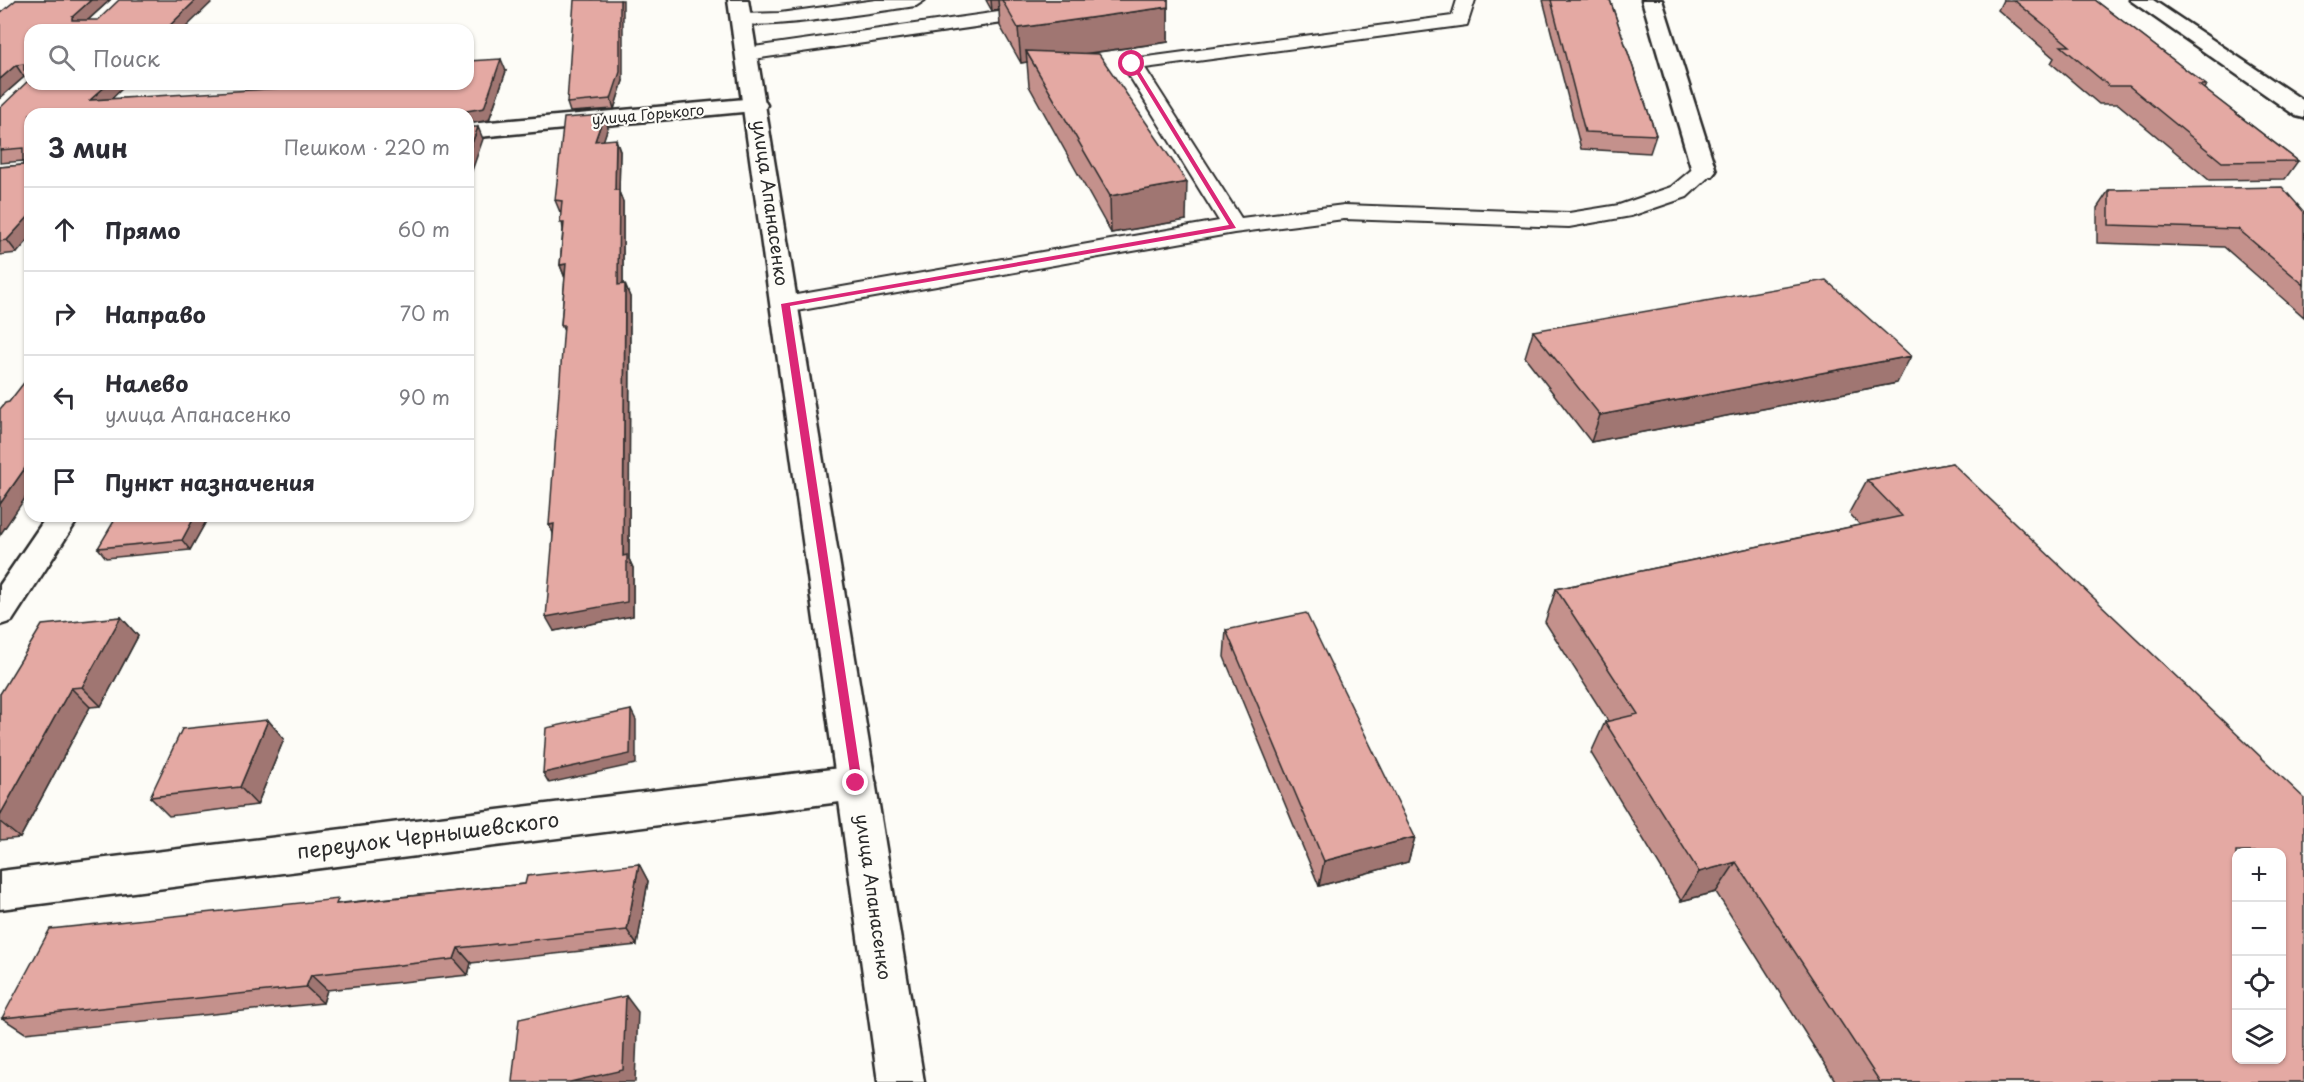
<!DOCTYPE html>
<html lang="ru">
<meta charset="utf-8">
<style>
:root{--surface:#fff;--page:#f7f7f7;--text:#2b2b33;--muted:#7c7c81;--line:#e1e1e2}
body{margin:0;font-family:"Playpen Sans",sans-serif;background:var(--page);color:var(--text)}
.controls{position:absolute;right:18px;bottom:18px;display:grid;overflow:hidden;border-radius:12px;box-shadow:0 2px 4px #0004}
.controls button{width:54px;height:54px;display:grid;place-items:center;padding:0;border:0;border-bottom:2px solid var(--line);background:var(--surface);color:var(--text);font:30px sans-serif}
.stop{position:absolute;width:18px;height:18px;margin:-14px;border:4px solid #db2777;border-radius:50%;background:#fff}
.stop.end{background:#db2777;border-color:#fff;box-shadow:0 2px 6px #0008}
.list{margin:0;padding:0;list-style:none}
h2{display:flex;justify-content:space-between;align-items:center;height:78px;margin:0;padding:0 24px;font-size:26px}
h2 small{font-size:20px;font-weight:400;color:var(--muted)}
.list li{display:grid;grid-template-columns:39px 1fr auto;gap:18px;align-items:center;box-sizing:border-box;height:84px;padding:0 24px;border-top:2px solid var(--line)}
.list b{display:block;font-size:22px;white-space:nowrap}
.list p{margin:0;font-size:20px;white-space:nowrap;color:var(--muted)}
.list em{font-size:20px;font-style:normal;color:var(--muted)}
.icon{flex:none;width:33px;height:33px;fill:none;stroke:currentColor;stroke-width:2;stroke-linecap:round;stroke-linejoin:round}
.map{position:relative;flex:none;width:2304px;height:1082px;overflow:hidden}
.search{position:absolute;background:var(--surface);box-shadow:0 2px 4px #0004;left:24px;top:24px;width:450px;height:66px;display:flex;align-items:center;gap:15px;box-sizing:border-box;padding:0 21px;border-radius:18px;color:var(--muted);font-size:22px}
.panel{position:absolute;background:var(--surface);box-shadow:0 2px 4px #0004;left:24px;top:108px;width:450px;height:414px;border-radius:18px}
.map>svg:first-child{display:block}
</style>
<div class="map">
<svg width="2304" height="1082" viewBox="0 0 2304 1082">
<rect width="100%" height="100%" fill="#fdfcf7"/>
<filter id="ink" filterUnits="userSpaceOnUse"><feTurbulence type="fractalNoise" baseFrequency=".0167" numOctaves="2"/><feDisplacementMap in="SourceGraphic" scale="12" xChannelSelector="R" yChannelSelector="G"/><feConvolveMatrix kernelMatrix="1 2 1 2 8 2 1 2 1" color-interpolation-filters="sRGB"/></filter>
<g filter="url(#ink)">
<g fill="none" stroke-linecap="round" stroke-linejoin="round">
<!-- service casing -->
<g stroke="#2b2b2b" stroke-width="4">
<path id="service" d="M876,0H925L916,6C891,9 743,35 733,20L742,14L780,13Z
M1082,0H1130L1121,6L747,60L740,58L737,54L740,50L747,48Z
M1457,0H1475L1467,25L1145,68L1241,218L1344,205L1569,213L1619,205L1671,187L1696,166H1712L1715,171L1687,197L1631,216L1569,227L1344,219L1234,233L785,313L776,310L772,305L776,300L785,297L1219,221L1122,64L1125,60L1452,16Z"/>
</g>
<!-- minor casing -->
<g stroke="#2b2b2b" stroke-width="5">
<path id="minor" d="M1642,0H1662L1716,171L1712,176H1696L1692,171Z
M2130,0H2153L2304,101V118L2296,116Z
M756,98L764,100L767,105L764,110L468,138V124Z
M47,516H80L12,621L0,625V585Z
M856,766L870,771L876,783L870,795L856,800L0,909V871Z"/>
</g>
<!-- secondary casing -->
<g stroke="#2b2b2b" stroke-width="5">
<path id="secondary" d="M728,0H748L924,1082H878Z"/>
</g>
<!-- service -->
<use href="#service" fill="#fdfcf7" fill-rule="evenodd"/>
<!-- minor -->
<use href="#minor" fill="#fdfcf7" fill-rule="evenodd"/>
<!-- secondary -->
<use href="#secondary" fill="#fdfcf7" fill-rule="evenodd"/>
</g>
<!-- wall -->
<path fill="#c4918c" stroke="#2b2b2b" stroke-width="1.5" d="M16,0H110L88,20L30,30V78L29,76L24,77L0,98Z
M986,0H1168V42L1085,54L1186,220L1111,233L1029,86L1027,62L1021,63L1000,26L999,10L992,11Z
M1543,0H1610L1656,135L1650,153L1581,149Z
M2003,0H2095L2206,85L2204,89L2298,161L2285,179L2209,180L2118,104H2099L2051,63L2054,58L1998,10Z
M506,71L489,120L30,114L17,253L0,255V167L23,165V161L0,163V108L112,99L468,84Z
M623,81L614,109L570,112L567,103Z
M608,127L603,140L620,151L619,192L623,202V284L630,297L629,559L633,568V616L554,631L553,533L564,331L561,325L565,278L560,265L563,230L561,213L560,212L555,200Z
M2109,190L2304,212V317L2224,247L2097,243V208Z
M1533,331L1897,383L1591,442L1525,357Z
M1952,463L2304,1082H1836L1716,892L1681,901L1591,753L1605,722L1608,721L1545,622L1556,589L1860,525L1849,513L1867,480Z
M209,516L190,550L106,558L98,548Z
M121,617L138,636L101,706L90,707L20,838L0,840V694Z
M1226,630L1415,837L1408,862L1319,886L1224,657Z
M268,720L284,739L257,805L169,816L150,797Z
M639,864L648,881L637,945L471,963L468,975L327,990L323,1003L25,1033L2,1018L342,903L525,884Z"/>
<!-- shaded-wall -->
<path fill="#a07672" stroke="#2b2b2b" stroke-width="1.5" d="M91,0H110L79,28L72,20V17Z
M196,0H214L183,30H165Z
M620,0H623V81L614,109L611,99Z
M991,0H998L999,10L992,11Z
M1168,7V42L1032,61L1026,51L1027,62L1021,63L1018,28Z
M501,59L506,71L489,120L468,124V114H461V112Z
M16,65L24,77L0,98V79Z
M108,84H127L98,112L90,100Z
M604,115L608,127L599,154L595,141Z
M478,127L483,139L468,182V154Z
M616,139L620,151L619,192L623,202V298L618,285L615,190Z
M1187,182L1186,220L1111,233L1110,196Z
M30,215V238L17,253L7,240Z
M566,264L565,278L560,265Z
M625,284L630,297L629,559L633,568V616L554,631L546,617L623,556Z
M1911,356L1897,383L1591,442L1600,415Z
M30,461V491L0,535V504Z
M195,516H209L190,550L182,540Z
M554,524L556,539L549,525Z
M121,617L138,636L101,706L82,687Z
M71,688L90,707L20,838L0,822V815Z
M631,710L636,720V764L549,783L543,773Z
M268,720L284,739L257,805L240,787Z
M1415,837L1408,862L1319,886L1324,861Z
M1736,862L1716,892L1681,901L1699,872Z
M639,864L648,881L637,945L627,930Z
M458,948L471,963L468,975L454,959Z
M311,975L327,990L323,1003L306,987Z
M626,996L638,1012L635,1082H570Z"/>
<!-- building -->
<path fill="#e4a9a3" stroke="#2b2b2b" stroke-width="1.5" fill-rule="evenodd" d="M16,0H91L72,17V20H98L119,0H196L165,30H30V71L24,70V64L16,65L0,79V13Z
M574,0H620V72L611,99L567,103Z
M1002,0H1168V7L1018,28Z
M1551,0H1610L1656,135L1585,132Z
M2014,0H2095L2206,85H2199L2298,161L2222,162L2129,86H2109L2061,46H2070Z
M1026,51L1099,54L1187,182L1110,196Z
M501,59L484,108L461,112V114H30V215L7,240L0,241V167L23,165V148L0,150V108L30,79V84H108L90,100L348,84H468V61Z
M604,115L595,141L616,139L615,190H619L618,285L625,284L623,556L627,555V602L546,617L554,524L549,525L564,325H561L566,264L560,265L564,223H560L562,201L555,200L564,118Z
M468,127H478L468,154Z
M2282,187L2304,212V285L2238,229L2109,225V190Z
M1826,280L1911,356L1600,415L1533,331Z
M30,375V461L0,504V409L5,403L9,402Z
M1952,463L2304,798V1082H1880L1736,862L1699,872L1605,722L1638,714L1556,589L1902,516L1867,480ZM2236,852H2282V1059H2236Z
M117,516H195L182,540L98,548Z
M1306,613L1415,837L1324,861L1226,630Z
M121,617L82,687L71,688L0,815V694L42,625Z
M631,710L630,754L543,773L546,728Z
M268,720L240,787L150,797L182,729Z
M639,864L627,930L458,948L454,959L311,975L306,987L2,1018L50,929L338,899L336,904L525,884L527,876Z
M626,996L623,1070L570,1082H512L519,1019Z"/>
</g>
<!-- route -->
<path fill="#db2777" d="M1130,63L1135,64L1236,228L790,306L862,783L856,787L852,786L781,304L1229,225Z"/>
<g text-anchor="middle" stroke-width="4.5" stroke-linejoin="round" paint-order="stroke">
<!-- far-street labels -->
<g font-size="15" fill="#2b2b2b" stroke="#fdfcf7">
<text transform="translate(648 115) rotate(-5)" y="5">улица Горького</text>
</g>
<!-- street labels -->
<g font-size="18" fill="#2b2b2b" stroke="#fdfcf7">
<text transform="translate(770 203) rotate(82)" y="6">улица Апанасенко</text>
<text transform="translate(873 897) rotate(82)" y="6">улица Апанасенко</text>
</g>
<!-- near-street labels -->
<g font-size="21" fill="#2b2b2b" stroke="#fdfcf7">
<text transform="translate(428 836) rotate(-7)" y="7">переулок Чернышевского</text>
</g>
</g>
</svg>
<div class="controls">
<button>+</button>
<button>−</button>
<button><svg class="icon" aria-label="locate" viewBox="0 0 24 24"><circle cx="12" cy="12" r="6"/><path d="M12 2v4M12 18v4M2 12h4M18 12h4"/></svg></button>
<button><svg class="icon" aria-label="layers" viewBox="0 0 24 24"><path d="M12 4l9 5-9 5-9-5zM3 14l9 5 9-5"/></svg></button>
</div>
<div class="stop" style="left:1132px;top:64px"></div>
<div class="stop end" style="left:856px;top:783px"></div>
<div class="search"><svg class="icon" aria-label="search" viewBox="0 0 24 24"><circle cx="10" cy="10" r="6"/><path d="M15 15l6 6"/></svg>Поиск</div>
<section class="panel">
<h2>3 мин<small>Пешком · 220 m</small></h2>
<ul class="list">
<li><svg class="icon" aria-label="ahead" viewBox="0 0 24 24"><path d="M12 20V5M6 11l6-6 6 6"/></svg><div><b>Прямо</b></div><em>60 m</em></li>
<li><svg class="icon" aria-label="right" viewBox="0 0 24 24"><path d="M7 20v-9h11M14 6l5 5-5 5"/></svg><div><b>Направо</b></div><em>70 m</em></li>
<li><svg class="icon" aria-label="left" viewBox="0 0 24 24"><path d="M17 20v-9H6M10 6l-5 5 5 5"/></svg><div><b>Налево</b><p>улица Апанасенко</p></div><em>90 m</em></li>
<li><svg class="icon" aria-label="arrive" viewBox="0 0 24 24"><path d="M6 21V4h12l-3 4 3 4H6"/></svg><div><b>Пункт назначения</b></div></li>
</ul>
</section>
</div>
